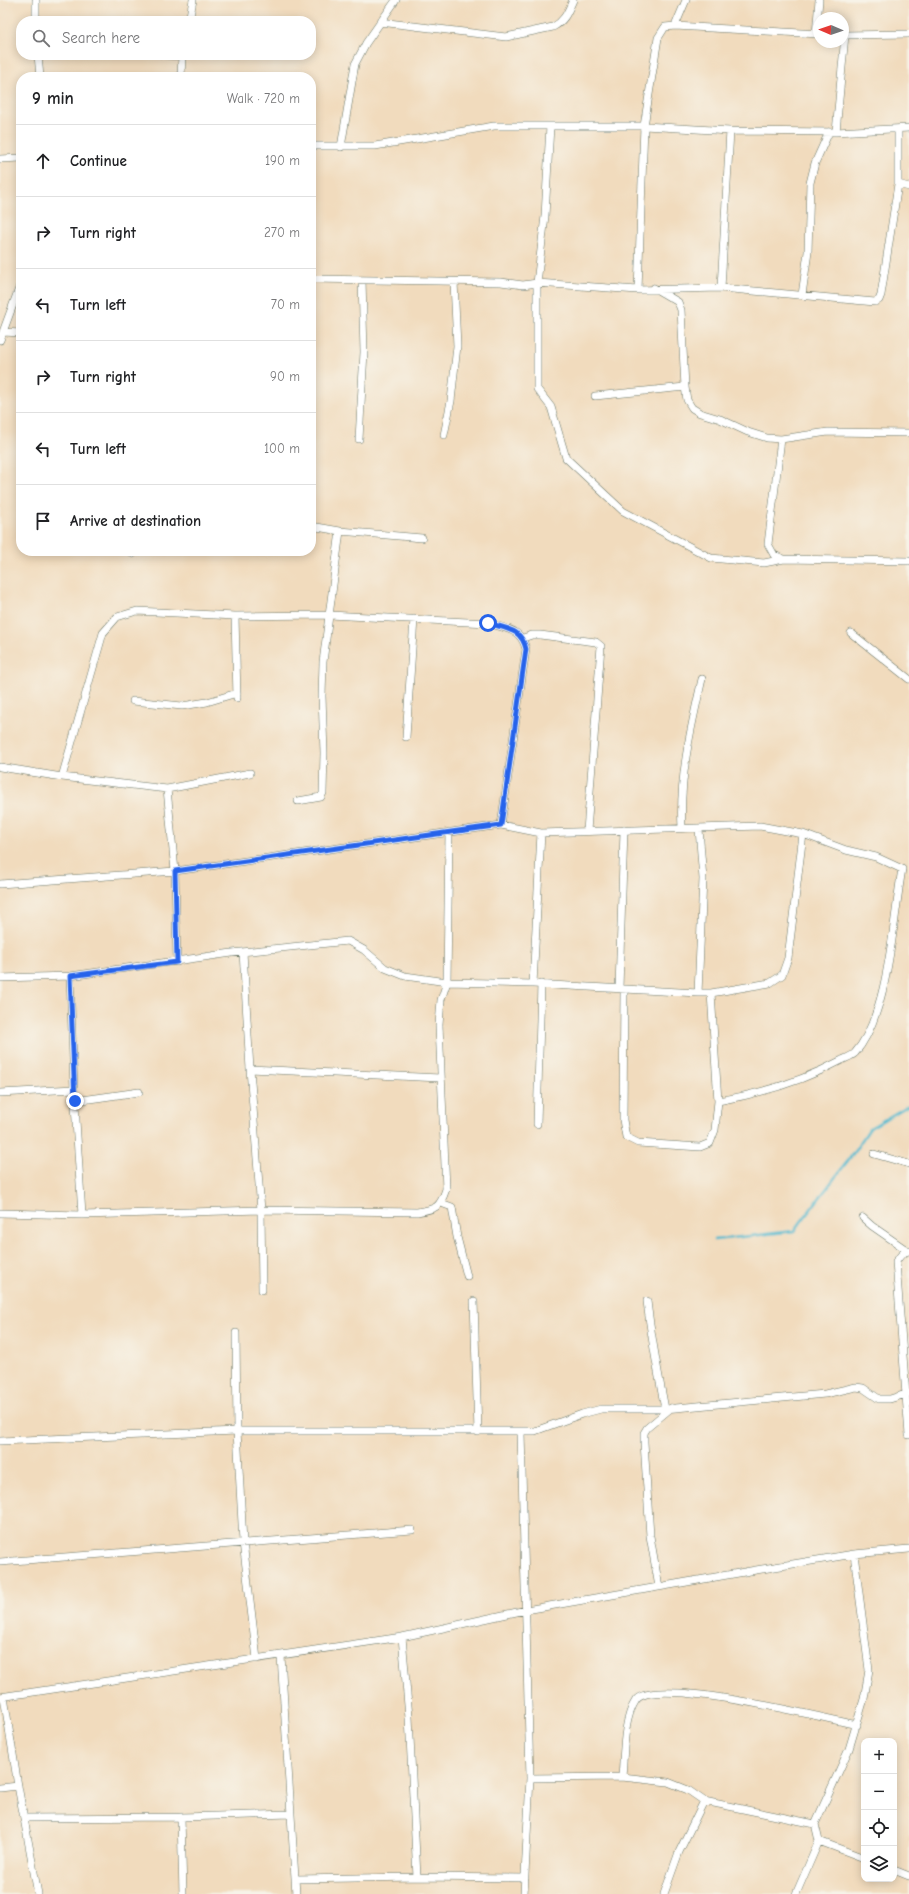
<!DOCTYPE html>
<meta charset="utf-8">
<style>
:root{--surface:#fff;--page:#f6f6f6;--text:#202124;--muted:#757577;--line:#e0e0e0}
body{margin:0;font-family:"Comic Neue",sans-serif;background:var(--page);color:var(--text)}
.controls{position:absolute;right:12px;bottom:12px;display:grid;overflow:hidden;border-radius:8px;box-shadow:0 2px 10px #0003}
.controls button{width:36px;height:36px;display:grid;place-items:center;padding:0;border:0;border-bottom:1px solid var(--line);background:var(--surface);color:var(--text);font:20px sans-serif}
.compass{position:absolute;left:813px;top:12px;width:36px;height:36px;border-radius:50%;background:var(--surface);box-shadow:0 2px 10px #0003;rotate:272deg}
.stop{position:absolute;width:12px;height:12px;margin:-9px;border:3px solid #2563eb;border-radius:50%;background:#fff}
.stop.end{background:#2563eb;border-color:#fff;box-shadow:0 1px 4px #0008}
.list{margin:0;padding:0;list-style:none}
h2{display:flex;justify-content:space-between;align-items:center;height:52px;margin:0;padding:0 16px;font-size:17px}
h2 small{font-size:13px;font-weight:400;color:var(--muted)}
.list li{display:grid;grid-template-columns:26px 1fr auto;gap:12px;align-items:center;box-sizing:border-box;height:72px;padding:0 16px;border-top:1px solid var(--line)}
.list b{display:block;font-size:15px;white-space:nowrap}
.list em{font-size:13px;font-style:normal;color:var(--muted)}
.icon{flex:none;width:22px;height:22px;fill:none;stroke:currentColor;stroke-width:2;stroke-linecap:round;stroke-linejoin:round}
.map{position:relative;flex:none;width:909px;height:1894px;overflow:hidden}
.search{position:absolute;background:var(--surface);box-shadow:0 2px 10px #0003;left:16px;top:16px;width:300px;height:44px;display:flex;align-items:center;gap:10px;box-sizing:border-box;padding:0 14px;border-radius:16px;color:var(--muted);font-size:15px}
.panel{position:absolute;background:var(--surface);box-shadow:0 2px 10px #0003;left:16px;top:72px;width:300px;height:484px;border-radius:16px}
.map>svg:first-child{display:block}
</style>
<div class="map">
<svg width="909" height="1894" viewBox="0 0 909 1894">
<rect width="100%" height="100%" fill="#f7f3e8"/>
<filter id="ink" filterUnits="userSpaceOnUse"><feTurbulence type="fractalNoise" baseFrequency=".025" numOctaves="2"/><feDisplacementMap in="SourceGraphic" scale="8" xChannelSelector="R" yChannelSelector="G"/><feConvolveMatrix kernelMatrix="1 2 1 2 8 2 1 2 1" color-interpolation-filters="sRGB"/></filter>
<filter id="wash" filterUnits="userSpaceOnUse"><feTurbulence type="fractalNoise" baseFrequency=".012" numOctaves="4" result="noise"/><feDisplacementMap in="SourceGraphic" scale="16" xChannelSelector="R" yChannelSelector="G"/><feGaussianBlur stdDeviation="0.9" result="paint"/><feColorMatrix in="noise" values="0 0 0 0 0 0 0 0 0 0 0 0 0 0 0 0 0 1.4 0 .05"/><feComposite in="paint" operator="in"/></filter>
<g filter="url(#wash)">
<rect width="100%" height="100%" fill="#f1dbbd"/>
<g fill="none" stroke-linecap="round" stroke-linejoin="round">
<!-- stream -->
<path stroke="#51b9cf" stroke-width="2.5" d="M714,1240L794,1231L850,1158L870,1128L909,1105"/>
</g>
</g>
<g filter="url(#ink)">
<g fill="none" stroke-linecap="round" stroke-linejoin="round">
<!-- street casing -->
<g stroke="#687464" stroke-width="8">
<path id="street" d="M36,0V21
M189,21L193,0
M380,22L506,37L553,27C565,21 568,11 573,0
M675,26L686,0
M816,34L819,0
M843,35L909,34
M38,55L40,77
M163,55L182,56
M181,77L182,55
M550,126L545,216L537,283V389L551,407L566,458L623,511L711,558L764,563L784,559
M898,129V184L909,187
M836,132L845,35
M311,146H375L494,126H644L730,131L836,132L909,128
M341,147L355,64L366,43L396,0
M0,159L21,158
M311,279L501,282L523,285L537,283L638,290L721,288L875,302L879,300L881,295L898,184
M654,288L678,302L681,310L685,387L687,400L692,408L700,413L720,419L748,432L767,438L781,439L828,432L909,433
M721,288L730,131
M638,290L644,126L658,38L665,27L675,26L819,34
M802,295L808,252L810,183L815,163L829,132
M3,332L21,333
M0,340L21,283
M595,396L685,387
M444,435L451,401L457,346L454,282
M359,439L364,352L362,280
M781,439L768,544L774,555L784,559L909,561
M311,526L340,531L422,538
M133,554L136,551
M235,616L237,698
M851,633L909,679
M523,638L532,635H540L596,642L601,646L587,831
M133,701L182,706L207,702L237,693
M406,737L414,619
M0,767L62,777L167,789L250,773
M62,777L103,633L117,617L137,611L235,616L329,615L488,623C506,629 521,628 526,649L501,825
M167,789L175,871L177,962
M298,801L321,797L323,793L324,753L322,696L323,662L340,531
M682,828C679,777 691,728 702,679
M0,884L175,871L501,825L541,833L760,826L803,834L846,850L876,857L902,869C893,920 889,1014 855,1053C852,1056 846,1058 842,1060C805,1080 759,1094 718,1101
M243,952L250,1069L261,1210L262,1290
M70,976L74,1089L82,1215
M0,978L70,976L232,953L348,941L364,950L385,968L405,976L447,982L533,984L698,993H711L770,983L782,975L788,958L803,834
M533,984L541,833
M619,988L624,830
M624,989L623,1120L626,1137L638,1143L700,1147L710,1143L715,1130L718,1101L711,993
M698,993L703,879L699,829
M250,1069L440,1078
M0,1093L74,1089
M75,1101L139,1092
M537,1124L541,984
M874,1154L909,1164
M441,1203L452,1207L457,1237L467,1276
M0,1213L82,1215L261,1210L417,1212C436,1209 440,1208 446,1189L439,1025L441,1000L447,982L449,832
M863,1218L872,1226L908,1251
M909,1251C902,1252 900,1256 896,1262L909,1435
M474,1301L478,1432
M647,1301C651,1337 658,1373 665,1409
M236,1333L237,1431L243,1542L257,1659
M521,1432L530,1778L524,1894
M0,1441L237,1431H535L582,1414L601,1409H665L825,1394L856,1387L863,1388L879,1399H890L909,1393
M0,1562L412,1530
M659,1587L650,1536L644,1442V1433L647,1428L671,1408
M402,1637L409,1717L417,1877
M281,1656L296,1894
M0,1697L402,1637L526,1610L756,1570L854,1554L909,1549
M4,1697L18,1786L38,1894
M622,1777C624,1755 623,1719 636,1700C654,1676 825,1718 857,1725
M530,1778L622,1777L668,1782L688,1790L704,1801L815,1824
M0,1788L18,1786
M181,1817L183,1894
M24,1818L181,1817L291,1814
M819,1841L864,1858
M894,1870L909,1876
M295,1879L417,1877L525,1878
M664,1894L679,1852L704,1801
M796,1894L819,1841L815,1824L849,1749L864,1699L869,1670L854,1554"/>
</g>
<!-- street -->
<use href="#street" stroke="#fff" stroke-width="7"/>
</g>
</g>
<g fill="none" stroke-linecap="round" stroke-linejoin="round" filter="url(#ink)">
<!-- route -->
<path stroke="#2563eb" stroke-width="5" d="M75,1101L70,976L177,962L175,871L501,825L526,649C521,628 506,629 488,623"/>
</g>
</svg>
<div class="controls">
<button>+</button>
<button>−</button>
<button><svg class="icon" aria-label="locate" viewBox="0 0 24 24"><circle cx="12" cy="12" r="6"/><path d="M12 2v4M12 18v4M2 12h4M18 12h4"/></svg></button>
<button><svg class="icon" aria-label="layers" viewBox="0 0 24 24"><path d="M12 4l9 5-9 5-9-5zM3 14l9 5 9-5"/></svg></button>
</div>
<svg class="compass" viewBox="-18 -18 36 36"><path d="M0-13l5 13h-10z" fill="#e53935"/><path d="M0 13l5-13h-10z" fill="#757577"/></svg>
<div class="stop" style="left:488px;top:623px"></div>
<div class="stop end" style="left:75px;top:1101px"></div>
<div class="search"><svg class="icon" aria-label="search" viewBox="0 0 24 24"><circle cx="10" cy="10" r="6"/><path d="M15 15l6 6"/></svg>Search here</div>
<section class="panel">
<h2>9 min<small>Walk · 720 m</small></h2>
<ul class="list">
<li><svg class="icon" aria-label="ahead" viewBox="0 0 24 24"><path d="M12 20V5M6 11l6-6 6 6"/></svg><div><b>Continue</b></div><em>190 m</em></li>
<li><svg class="icon" aria-label="right" viewBox="0 0 24 24"><path d="M7 20v-9h11M14 6l5 5-5 5"/></svg><div><b>Turn right</b></div><em>270 m</em></li>
<li><svg class="icon" aria-label="left" viewBox="0 0 24 24"><path d="M17 20v-9H6M10 6l-5 5 5 5"/></svg><div><b>Turn left</b></div><em>70 m</em></li>
<li><svg class="icon" aria-label="right" viewBox="0 0 24 24"><path d="M7 20v-9h11M14 6l5 5-5 5"/></svg><div><b>Turn right</b></div><em>90 m</em></li>
<li><svg class="icon" aria-label="left" viewBox="0 0 24 24"><path d="M17 20v-9H6M10 6l-5 5 5 5"/></svg><div><b>Turn left</b></div><em>100 m</em></li>
<li><svg class="icon" aria-label="arrive" viewBox="0 0 24 24"><path d="M6 21V4h12l-3 4 3 4H6"/></svg><div><b>Arrive at destination</b></div></li>
</ul>
</section>
</div>
